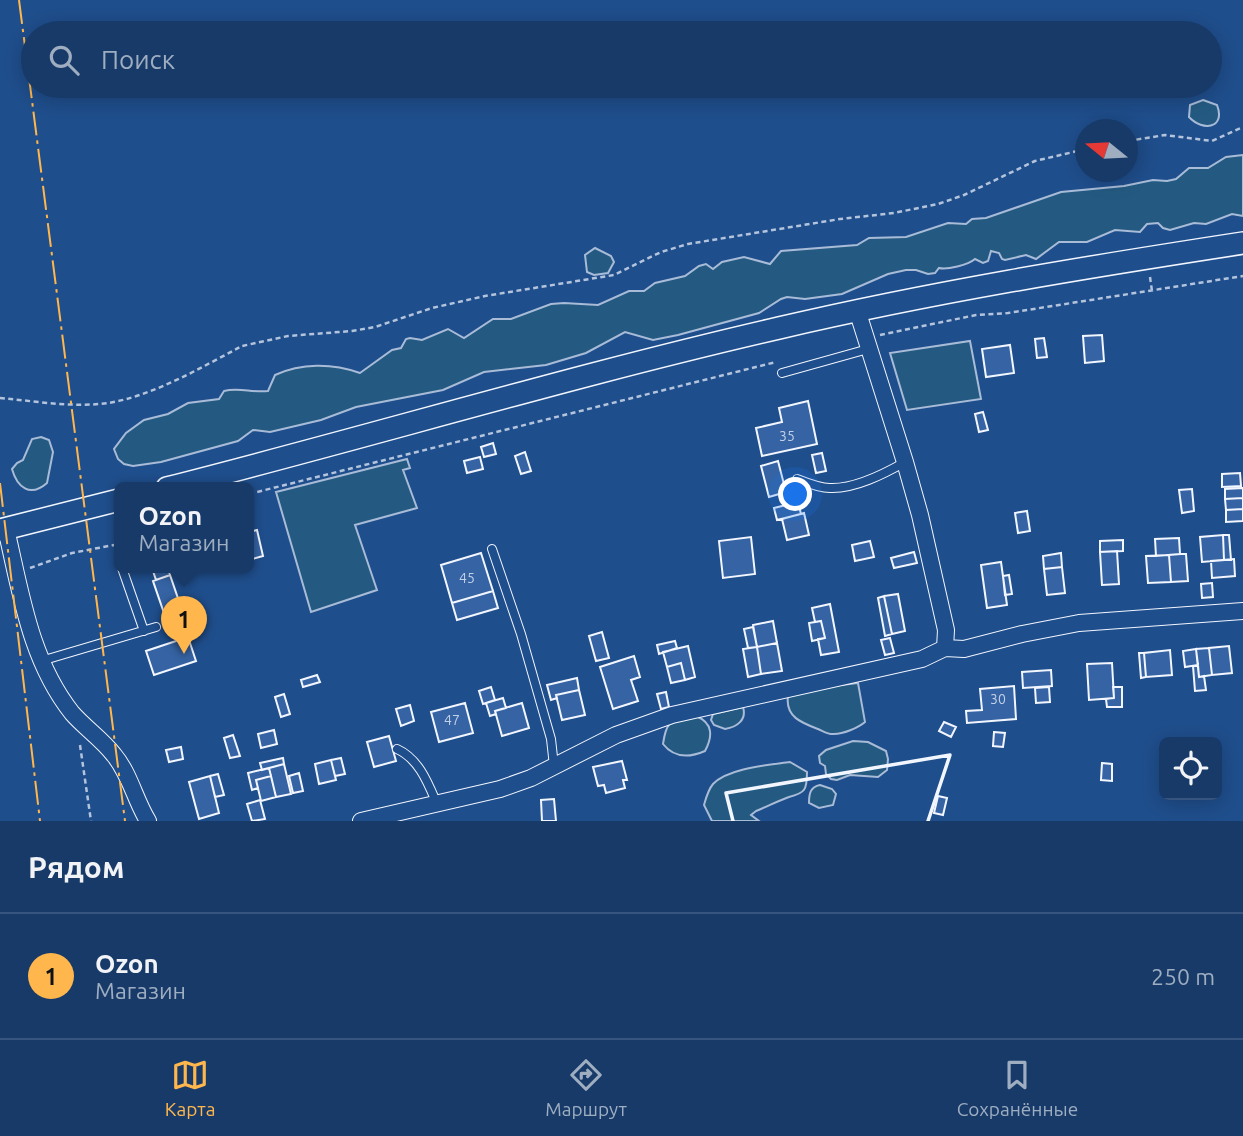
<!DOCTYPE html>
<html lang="ru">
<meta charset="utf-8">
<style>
:root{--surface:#173a69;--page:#244571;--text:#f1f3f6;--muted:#9eadc0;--line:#36547d;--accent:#ffb74d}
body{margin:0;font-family:Ubuntu,sans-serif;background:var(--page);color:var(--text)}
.controls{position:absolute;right:21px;bottom:21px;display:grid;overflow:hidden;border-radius:10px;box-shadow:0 4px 18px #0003}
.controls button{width:63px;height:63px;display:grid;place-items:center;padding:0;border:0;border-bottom:2px solid var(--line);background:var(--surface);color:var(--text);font:35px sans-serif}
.compass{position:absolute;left:1075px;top:119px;width:63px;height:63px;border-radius:50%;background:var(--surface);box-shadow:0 4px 18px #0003;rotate:288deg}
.you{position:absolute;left:796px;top:495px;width:24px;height:24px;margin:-18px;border:5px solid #fff;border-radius:50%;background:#1a73e8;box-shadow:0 0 0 10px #1a73e833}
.badge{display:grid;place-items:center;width:46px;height:46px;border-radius:50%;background:var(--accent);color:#111;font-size:23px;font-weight:700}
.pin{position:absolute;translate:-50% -58px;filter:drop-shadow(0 2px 4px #0008)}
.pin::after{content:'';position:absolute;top:37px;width:24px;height:21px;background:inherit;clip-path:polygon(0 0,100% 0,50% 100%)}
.popup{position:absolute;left:114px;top:482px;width:140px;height:91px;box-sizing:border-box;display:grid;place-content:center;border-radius:10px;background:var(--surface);filter:drop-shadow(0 2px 5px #0005);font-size:23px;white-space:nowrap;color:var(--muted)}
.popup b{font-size:26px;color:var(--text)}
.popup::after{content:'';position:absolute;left:50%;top:100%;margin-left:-14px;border:14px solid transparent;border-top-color:var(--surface)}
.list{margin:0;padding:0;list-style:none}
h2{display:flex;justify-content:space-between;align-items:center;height:91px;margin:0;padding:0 28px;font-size:30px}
h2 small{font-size:23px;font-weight:400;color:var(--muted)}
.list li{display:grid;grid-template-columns:46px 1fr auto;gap:21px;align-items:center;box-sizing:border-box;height:126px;padding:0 28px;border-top:2px solid var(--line)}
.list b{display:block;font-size:26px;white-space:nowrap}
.list p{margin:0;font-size:23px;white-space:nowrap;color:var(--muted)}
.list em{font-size:23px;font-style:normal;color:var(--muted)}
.icon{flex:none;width:38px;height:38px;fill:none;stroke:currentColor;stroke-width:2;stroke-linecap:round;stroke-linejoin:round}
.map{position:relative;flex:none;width:1243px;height:821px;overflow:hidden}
.search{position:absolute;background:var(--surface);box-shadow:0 4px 18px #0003;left:21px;right:21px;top:21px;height:77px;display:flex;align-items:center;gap:18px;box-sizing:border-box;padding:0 24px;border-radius:38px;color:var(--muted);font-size:26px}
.sheet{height:217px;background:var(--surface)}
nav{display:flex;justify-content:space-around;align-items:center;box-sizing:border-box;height:98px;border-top:2px solid var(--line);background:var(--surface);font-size:19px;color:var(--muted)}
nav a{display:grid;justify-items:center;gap:4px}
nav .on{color:var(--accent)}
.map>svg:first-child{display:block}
</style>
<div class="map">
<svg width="1243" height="821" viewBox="0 0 1243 821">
<rect width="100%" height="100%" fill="#1f4e8c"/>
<!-- green -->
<path fill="#245a82" stroke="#a8bbd7" stroke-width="2" d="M1203,100L1217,105C1226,128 1203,132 1189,117L1190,105Z
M1243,155V216L1232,214L1206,224L1194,223L1170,230L1163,228L1158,223L1147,224L1140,232L1115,230L1087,242H1059L1036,259L1026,255L1005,260L1002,259L999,253L991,251L988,261L983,263L975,259C968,265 947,270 939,268L935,273L928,274L916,270H906L888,274L842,294L805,299L787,297L781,299L759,313L678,335L653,340L625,332L586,353L546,365L484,372L443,390L356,407L321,420L270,432L253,430L238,441L161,462L133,466L124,464L118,459L114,449L126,433L144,420L168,414L188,403L219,399L224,391C239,387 252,393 268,391L275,375C301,363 332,363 360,373L392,350L401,348L406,339L410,338L422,340L448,329L464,338L493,319H511L551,304L564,303L598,305L629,291H644L655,283L685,276L699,266L706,264L713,269L722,262L744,257L770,264L781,251L857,245L869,238L906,237L948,223L966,224L972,219L986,218L1061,192L1124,186L1153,180L1167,181L1176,179L1189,168H1208L1226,157Z
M595,248L611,256L614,262L608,273L594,275L587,272L585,255Z
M970,341L981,399L907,410L890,353Z
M41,437L49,440L53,452L47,483C30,498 17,487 12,469L17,463L23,460L32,439Z
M407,459L410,468L403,470L417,508L355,525L377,590L311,612L276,492Z
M858,683L865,722C858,728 843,734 834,734C829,735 823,731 818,729C802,723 785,717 788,696L815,688Z
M743,707C747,720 737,727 725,729L714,725L711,720L713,714Z
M696,716C713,723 713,736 705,751C689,758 674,758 663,744C667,717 672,722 696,716Z
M853,741L868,742L886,751L888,759L887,770L878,777L850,775L837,780L831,779L826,774L825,766L820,763L819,756L826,750Z
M790,762L807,772C807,790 805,793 789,797C780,800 766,807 756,811L751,815L759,821H712L704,805C706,798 708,790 713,784C728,768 769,765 790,762Z
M820,785L832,789L836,794L833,805L819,808L809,803C809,794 810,787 820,785Z"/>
<!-- building -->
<path fill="#3563a3" stroke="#f2f6ff" stroke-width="2" d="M1102,335L1104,361L1085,363L1083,336Z
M1044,338L1047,357L1037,358L1035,339Z
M1010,345L1014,373L986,377L982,349Z
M808,401L817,444L762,456L756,428L782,422L779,408Z
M983,412L988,430L979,432L975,414Z
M493,443L496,454L484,457L481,447Z
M525,452L531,471L521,474L515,456Z
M822,453L826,471L816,473L812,455Z
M480,457L483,469L467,473L464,461Z
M778,461L786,492L769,497L761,466Z
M1240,473L1241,486L1222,487V474Z
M1243,488V498L1225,499V489Z
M1192,489L1194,511L1182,513L1179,490Z
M1243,498V509L1226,510L1225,499Z
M798,502L801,514L777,520L774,508Z
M1243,509V521L1226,522V510Z
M1027,511L1030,531L1018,533L1015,513Z
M804,513L809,535L787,540L782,519Z
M257,530L263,556L249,560V532Z
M1223,535L1224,560L1202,562L1200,537Z
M1223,535H1229L1231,560H1224Z
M751,537L755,574L723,578L719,541Z
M1179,538L1180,554L1156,556L1155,539Z
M1123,540V551L1100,552V541Z
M870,541L874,557L855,561L852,545Z
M1117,551L1119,584L1102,585L1100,552Z
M914,552L917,563L894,568L891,558Z
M481,553L493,591L452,603L441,565Z
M1061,553L1062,567L1044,569L1043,556Z
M1180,554H1186L1188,581L1171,582L1169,555Z
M1169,555L1171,582L1148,583L1146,556Z
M1234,559L1235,576L1212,578L1211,561Z
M1001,562L1007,605L987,608L981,565Z
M1062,567L1065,593L1047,595L1044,569Z
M152,568H168L170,575L156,580Z
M170,575L182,610L165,616L153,581Z
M1009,575L1012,594L1005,595L1003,576Z
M1212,583L1213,597L1202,598L1201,584Z
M493,591L498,608L457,620L452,603Z
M898,594L905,631L892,634L884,596Z
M884,596L892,634L885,636L878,598Z
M830,604L839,652L821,655L818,639L825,638L821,621L815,622L812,608Z
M773,621L777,643L757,647L753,625Z
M821,621L825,638L812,641L809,623Z
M753,627L757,647L748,648L744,629Z
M602,632L609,658L596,661L589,636Z
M188,637L196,661L154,675L146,651Z
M890,638L894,653L885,655L881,640Z
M675,641L677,648L659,654L657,645Z
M777,643L782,671L761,674L757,647Z
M688,646L695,677L685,680L681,663L667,667L663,652Z
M1229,646L1232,673L1212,675L1209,648Z
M757,647L761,674L748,677L743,649Z
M1209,648L1212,675L1199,677L1196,649Z
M1196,649L1198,665L1185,667L1183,651Z
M1170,650L1172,675L1146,677L1144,653Z
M1139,653H1144L1146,677L1141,678Z
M634,656L640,677L631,680L638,701L613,709L600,667Z
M681,663L685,680L671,683L667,667Z
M1112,663L1114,698L1089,700L1087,664Z
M1198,665L1199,677L1204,676L1206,690L1195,691L1193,666Z
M1051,670L1052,686L1023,688L1022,672Z
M317,675L320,682L303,687L301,680Z
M577,678L579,690L556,695L557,698L551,700L547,685Z
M1014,686L1016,719L967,723L966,711L982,710L980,689Z
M491,687L495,700L483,704L479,691Z
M1049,687L1050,702L1036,703L1035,688Z
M1113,687H1122V707H1107L1106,699L1114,698Z
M579,690L585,715L562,720L556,695Z
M666,692L669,707L661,709L657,694Z
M284,694L290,714L281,717L275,697Z
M503,698L506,708L495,711L496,714L490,716L486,703Z
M465,703L473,733L439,742L431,712Z
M522,703L529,728L502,736L495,711Z
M410,705L414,721L401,726L396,709Z
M944,722L956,727L951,737L939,731Z
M274,730L277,744L261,748L258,734Z
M994,732L1005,733L1003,747L993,746Z
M233,735L240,756L230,758L224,738Z
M389,736L396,761L374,767L367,742Z
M181,747L183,759L169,762L166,750Z
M283,758L284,764L262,770L260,763Z
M341,758L345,774L335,776L331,760Z
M331,760L336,780L319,784L315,764Z
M622,761L627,780H623L625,788L606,793L604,785L598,786L593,767Z
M1102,763L1112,764V781L1101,780Z
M284,764L291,794L276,797L269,768Z
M269,768L271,776L256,780L258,788L252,790L248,773Z
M299,773L303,791L293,793L289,776Z
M218,774L224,795L215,797L210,776Z
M210,776L219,813L199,819L189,782Z
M271,776L276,797L261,801L256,780Z
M938,796L947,798L943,815L934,813Z
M554,799L556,821H542L541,800Z
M260,800L265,819L252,821L247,804Z"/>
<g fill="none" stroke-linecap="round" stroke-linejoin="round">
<!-- lane casing -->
<g stroke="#f2f6ff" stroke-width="10">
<path id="lane" d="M782,373L868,349
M797,479C807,483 819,488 830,488C855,489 884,474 905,462
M492,549L521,634L551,739L554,766
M122,568L144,631
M41,661L156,627
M397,749C419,759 428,783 437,804"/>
</g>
<!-- street casing -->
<g stroke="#f2f6ff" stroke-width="18">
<path id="street" d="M857,310L905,462L920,515L946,630L945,648
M6,529C21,593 30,660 72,713C85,728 102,739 114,755C130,774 135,800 148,821
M361,821L500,789L531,778L616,735L672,715L922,659L945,648L964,649L1022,634L1079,623L1243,611"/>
</g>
<!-- secondary casing -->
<g stroke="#f2f6ff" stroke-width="24">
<path id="secondary" d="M167,488C372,436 574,375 779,328C933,292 1087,267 1243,243
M0,530L119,500"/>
</g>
<!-- path -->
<path stroke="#b3c4dc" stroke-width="2.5" stroke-dasharray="5 3.5" stroke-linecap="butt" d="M1128,141L1165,135L1212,141L1243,127
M1150,277L1152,291
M880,335L976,315L1008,313L1243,276
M0,398C35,401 73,408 108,403C153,396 202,367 242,346L288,336L352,331L375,327L432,308L485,296L614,275L661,252L688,244L840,219L894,213L938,204L964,195L1035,161L1086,149
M249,494L776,362
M30,568L72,553L119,544
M80,745L91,821"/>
<!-- lane -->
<use href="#lane" stroke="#1f4e8c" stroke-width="8"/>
<!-- street -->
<use href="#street" stroke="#1f4e8c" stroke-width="16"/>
<!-- secondary -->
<use href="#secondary" stroke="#1f4e8c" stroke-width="21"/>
<!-- wall -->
<path stroke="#f2f6ff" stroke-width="3.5" d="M733,821L726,793L950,755L928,821"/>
<!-- power -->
<path stroke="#ffb74d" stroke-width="2" stroke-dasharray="24 5 3.5 5" stroke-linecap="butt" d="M19,0L125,821
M0,483L40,821"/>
</g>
<g text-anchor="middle" stroke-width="5" stroke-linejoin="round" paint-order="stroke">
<!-- number labels -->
<g font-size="14" fill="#c3d1e8">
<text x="787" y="441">35</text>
<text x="467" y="583">45</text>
<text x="998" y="704">30</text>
<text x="452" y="725">47</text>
</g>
</g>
</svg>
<div class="controls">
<button><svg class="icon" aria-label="locate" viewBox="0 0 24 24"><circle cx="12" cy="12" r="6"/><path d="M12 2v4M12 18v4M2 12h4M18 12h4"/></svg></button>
</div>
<svg class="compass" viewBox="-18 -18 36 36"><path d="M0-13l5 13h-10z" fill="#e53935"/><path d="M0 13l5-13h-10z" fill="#9eadc0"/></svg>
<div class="you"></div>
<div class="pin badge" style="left:184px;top:654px">1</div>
<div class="popup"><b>Ozon</b>Магазин</div>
<div class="search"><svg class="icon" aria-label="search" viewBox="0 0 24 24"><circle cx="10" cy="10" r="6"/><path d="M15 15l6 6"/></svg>Поиск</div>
</div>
<section class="sheet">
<h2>Рядом<small></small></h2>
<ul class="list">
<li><span class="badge">1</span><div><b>Ozon</b><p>Магазин</p></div><em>250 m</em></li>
</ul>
</section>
<nav>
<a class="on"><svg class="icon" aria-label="map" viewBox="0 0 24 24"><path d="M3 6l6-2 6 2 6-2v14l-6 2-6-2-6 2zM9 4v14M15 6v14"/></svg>Карта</a>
<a><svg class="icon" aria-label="directions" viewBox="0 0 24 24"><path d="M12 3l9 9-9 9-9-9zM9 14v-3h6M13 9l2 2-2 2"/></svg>Маршрут</a>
<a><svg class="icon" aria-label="saved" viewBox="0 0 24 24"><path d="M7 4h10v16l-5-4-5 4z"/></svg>Сохранённые</a>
</nav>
